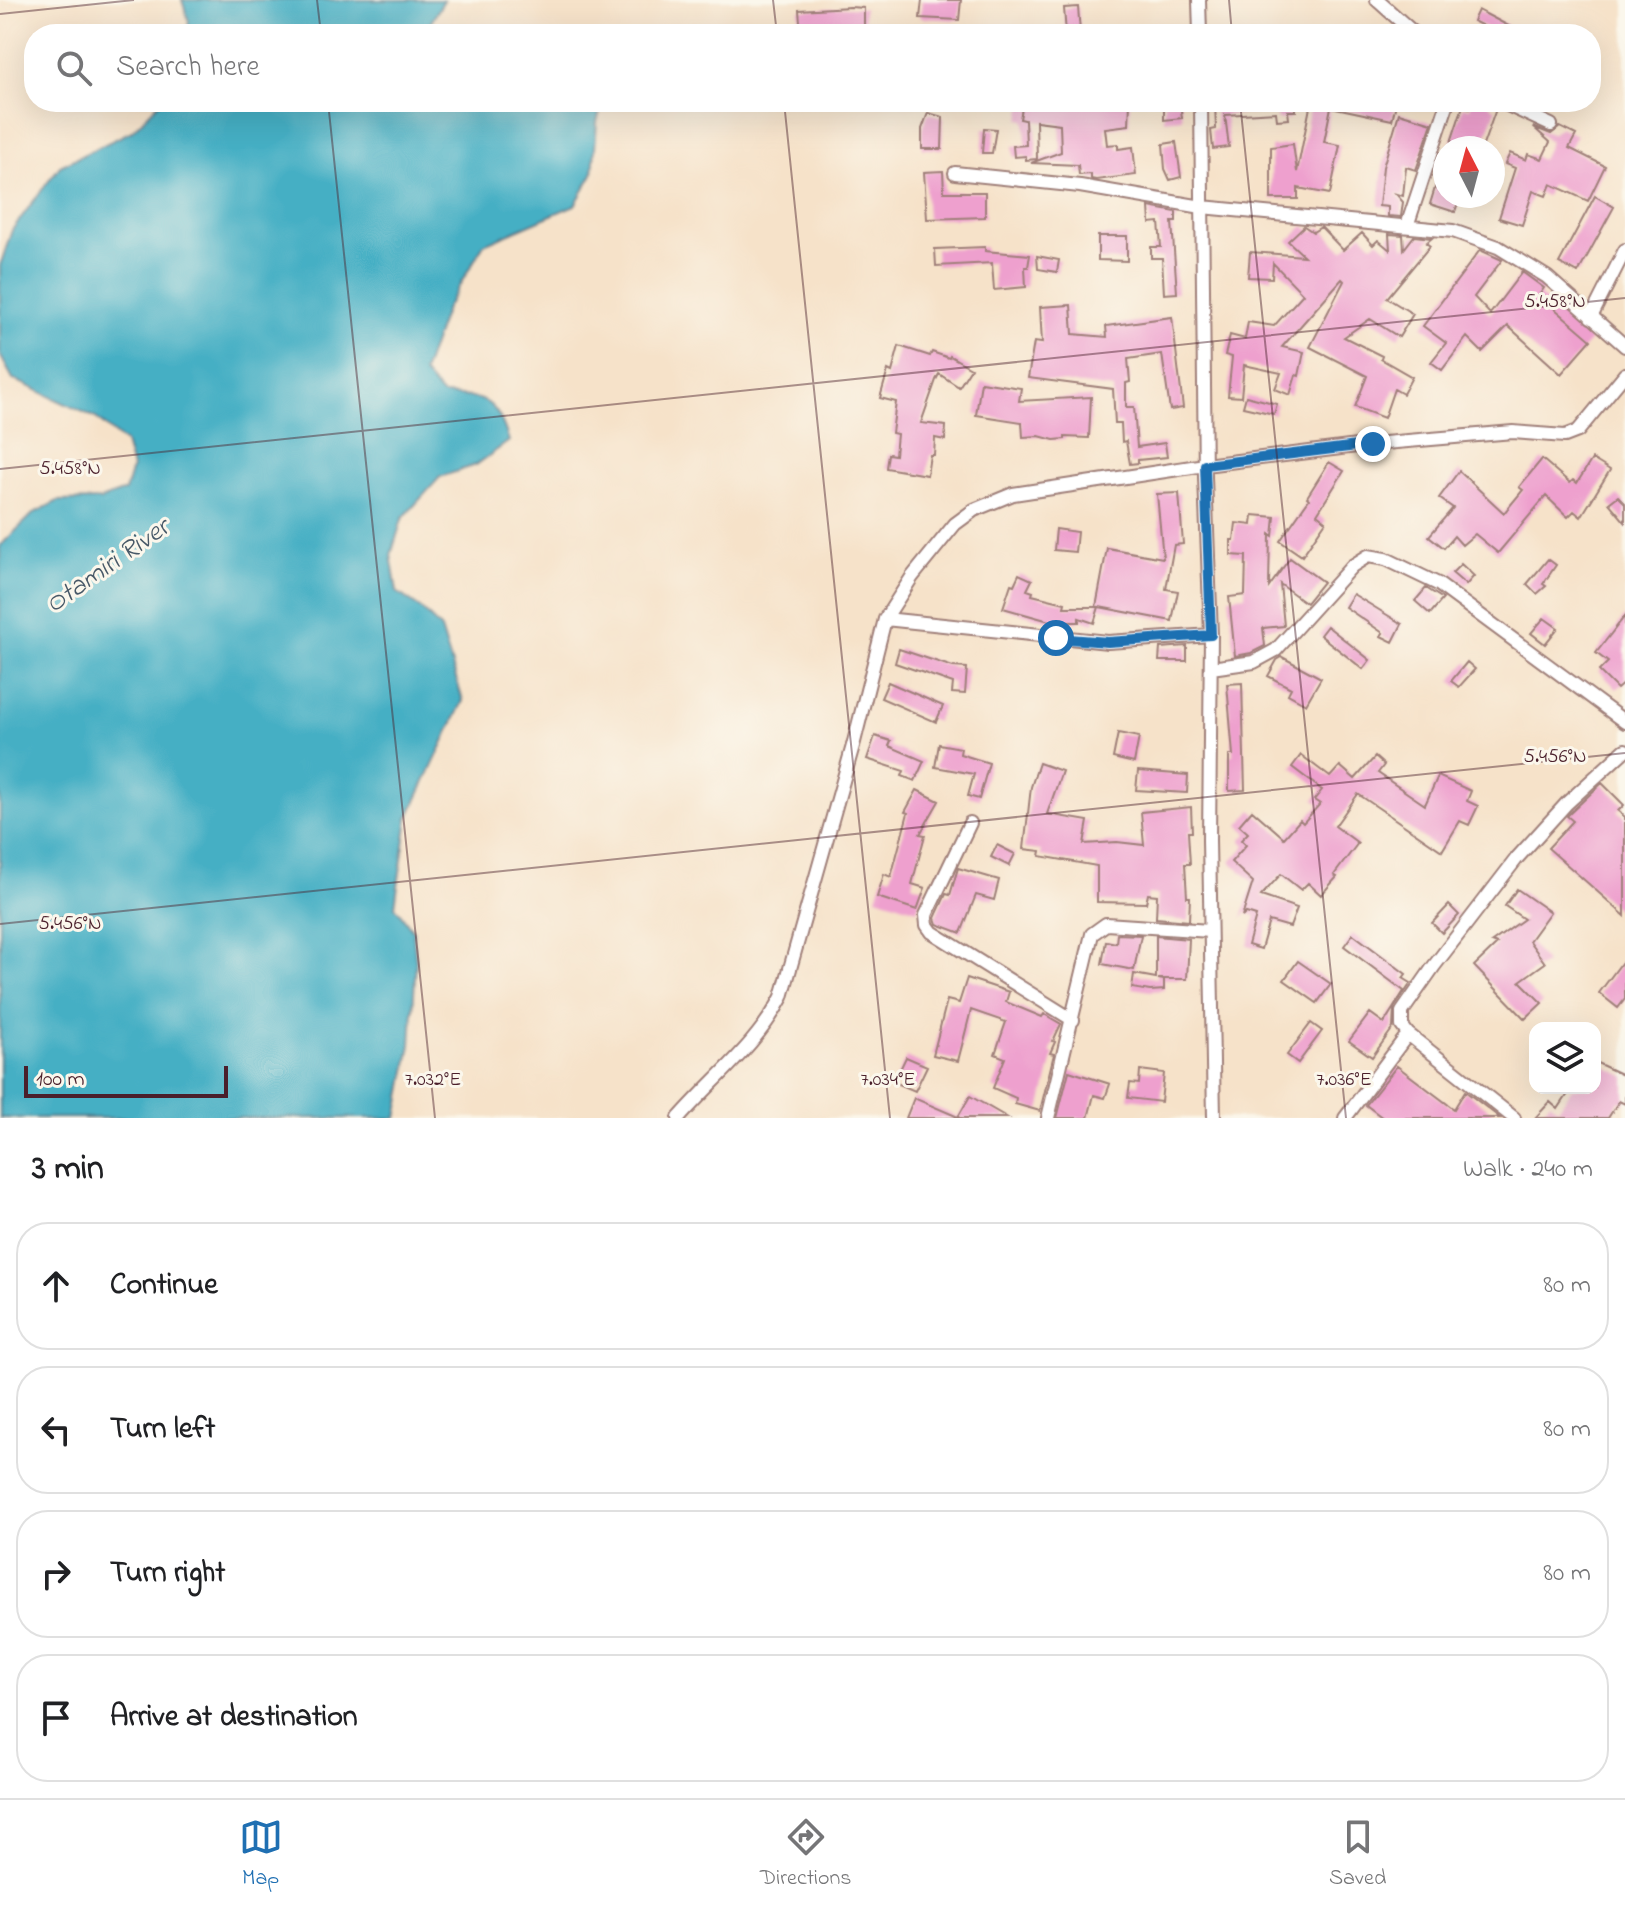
<!DOCTYPE html>
<meta charset="utf-8">
<style>
:root{--surface:#fff;--page:#f2f2f2;--text:#202124;--muted:#757577;--line:#e0e0e0;--accent:#1f6fb2}
body{margin:0;font-family:"Indie Flower",sans-serif;background:var(--page);color:var(--text)}
.controls{position:absolute;right:24px;bottom:24px;display:grid;overflow:hidden;border-radius:16px;box-shadow:0 8px 32px #0002}
.controls button{width:72px;height:72px;display:grid;place-items:center;padding:0;border:0;border-bottom:2px solid var(--line);background:var(--surface);color:var(--text);font:40px sans-serif}
.compass{position:absolute;left:1433px;top:136px;width:72px;height:72px;border-radius:50%;background:var(--surface);box-shadow:0 8px 32px #0002;rotate:354deg}
.scale{position:absolute;left:24px;bottom:20px;width:204px;box-sizing:border-box;padding-left:8px;border:4px solid #4a1f2b;border-top:0;font-size:22px;line-height:28px;white-space:nowrap;color:#4a1f2b;-webkit-text-stroke:6px #fbf7ec;paint-order:stroke}
.stop{position:absolute;width:24px;height:24px;margin:-18px;border:6px solid #1f6fb2;border-radius:50%;background:#fff}
.stop.end{background:#1f6fb2;border-color:#fff;box-shadow:0 2px 8px #0008}
.list{margin:0;padding:0;list-style:none}
h2{display:flex;justify-content:space-between;align-items:center;height:104px;margin:0;padding:0 32px;font-size:34px}
h2 small{font-size:26px;font-weight:400;color:var(--muted)}
.list li{display:grid;grid-template-columns:52px 1fr auto;gap:24px;align-items:center;box-sizing:border-box;height:128px;margin:0 16px 16px;padding:0 16px;border:2px solid var(--line);border-radius:32px}
.list b{display:block;font-size:30px;white-space:nowrap}
.list em{font-size:26px;font-style:normal;color:var(--muted)}
.icon{flex:none;width:44px;height:44px;fill:none;stroke:currentColor;stroke-width:2;stroke-linecap:round;stroke-linejoin:round}
.map{position:relative;flex:none;width:1625px;height:1118px;overflow:hidden}
.search{position:absolute;background:var(--surface);box-shadow:0 8px 32px #0002;left:24px;right:24px;top:24px;height:88px;display:flex;align-items:center;gap:20px;box-sizing:border-box;padding:0 28px;border-radius:32px;color:var(--muted);font-size:30px}
.sheet{height:680px;background:var(--surface)}
nav{display:flex;justify-content:space-around;align-items:center;box-sizing:border-box;height:112px;border-top:2px solid var(--line);background:var(--surface);font-size:22px;color:var(--muted)}
nav a{display:grid;justify-items:center;gap:4px}
nav .on{color:var(--accent)}
.map>svg:first-child{display:block}
</style>
<div class="map">
<svg width="1625" height="1118" viewBox="0 0 1625 1118">
<rect width="100%" height="100%" fill="#fbf7ec"/>
<filter id="ink" filterUnits="userSpaceOnUse"><feTurbulence type="fractalNoise" baseFrequency=".0125" numOctaves="2"/><feDisplacementMap in="SourceGraphic" scale="16" xChannelSelector="R" yChannelSelector="G"/><feConvolveMatrix kernelMatrix="1 2 1 2 8 2 1 2 1" color-interpolation-filters="sRGB"/></filter>
<filter id="wash" filterUnits="userSpaceOnUse"><feTurbulence type="fractalNoise" baseFrequency=".006" numOctaves="4" result="noise"/><feDisplacementMap in="SourceGraphic" scale="32" xChannelSelector="R" yChannelSelector="G"/><feGaussianBlur stdDeviation="1.8" result="paint"/><feColorMatrix in="noise" values="0 0 0 0 0 0 0 0 0 0 0 0 0 0 0 0 0 1.4 0 .05"/><feComposite in="paint" operator="in"/></filter>
<g filter="url(#wash)">
<rect width="100%" height="100%" fill="#f6e2c9"/>
<!-- water -->
<path fill="#45afc4" stroke="#486778" stroke-width="2" d="M182,0H444L424,34H186L189,22Z
M160,102H603L597,122L593,174L575,205L484,244L446,308L423,373L442,395C485,397 495,397 509,441L476,465L440,477L402,519L391,555L397,592L420,608L441,629L463,701L408,818L395,906L413,931L416,961L411,1045L397,1118H0V546L34,513L58,501L100,500L125,491L132,468L125,443L96,418L13,379L0,355V266L12,230L60,166L132,131Z"/>
<g id="blocks">
<!-- building -->
<path fill="#eea0ce" d="M922,0H961L959,20L920,18Z
M850,7L864,8V34H801L799,10Z
M1078,7L1080,32L1066,34L1064,8Z
M1478,10L1524,34H1499L1473,21Z
M1023,102H1130L1129,125L1105,128L1107,145L1118,144V149L1133,147L1136,175L1096,180L1091,179V174L1079,175L1078,165L1031,163L1061,152L1060,124L1036,121L1037,159L1026,160V156L1014,157L1013,146L1026,145L1025,120L1020,119Z
M1164,102H1180L1182,118L1164,120Z
M1215,102H1295L1296,111H1288L1289,119L1277,120L1276,112L1225,115L1229,147L1213,149L1211,130L1216,129Z
M1311,102L1396,104L1392,120L1331,107L1324,142L1340,145L1330,194L1298,188V199H1271V147L1293,144L1297,172Z
M1472,102H1486L1496,109L1482,148H1449L1463,106L1470,108Z
M928,113L943,117L942,149H922V129Z
M1399,113L1432,123L1416,170L1406,167L1403,196L1396,194L1403,202L1401,217L1388,216V207L1379,206L1383,167Z
M1533,127L1551,134L1560,127L1576,135L1569,148L1605,166L1588,201L1551,184L1546,196L1533,191L1522,225L1499,218L1515,168L1505,164L1510,153L1526,160L1528,154L1542,159L1550,142Z
M984,128L996,129L992,153H982Z
M1176,142L1181,177L1170,180L1165,169L1163,144Z
M1442,165H1445V196H1460L1455,212L1430,204Z
M943,171L944,192H985V217L927,219L924,172Z
M1595,196L1614,207L1578,273L1559,263Z
M1149,207L1176,212V222H1172L1177,293L1164,294L1162,258H1151V247H1161L1159,222L1150,223Z
M1304,226L1313,232L1321,227L1343,250L1362,233L1373,245L1378,240L1390,250L1389,234L1403,235L1404,249L1414,236L1432,238L1426,243L1430,246L1387,298L1413,314L1399,337L1370,319L1344,337L1382,356L1381,359L1412,377L1403,394L1394,389L1384,418L1355,407L1367,376L1310,347L1344,281L1342,279L1282,347L1304,352L1299,376L1296,375L1290,395L1275,389L1281,373L1244,365L1241,397L1228,396L1232,357L1225,355L1230,335L1245,339L1248,322L1274,326L1303,294L1273,263L1272,278L1248,277L1250,252L1304,256L1288,241Z
M1098,236H1127V261L1098,260Z
M985,247V251L1030,255L1028,267H1025L1026,287L994,290L992,263L936,266L935,249Z
M1480,250L1502,260L1474,297L1490,314L1522,272L1544,288L1539,295L1591,340L1561,374L1508,326L1482,352L1467,337L1442,370L1431,362L1446,343L1423,326Z
M1037,256L1059,260L1057,272L1038,269Z
M1071,305L1073,334L1107,337L1106,326L1172,317L1183,408L1170,410L1162,354L1128,359L1130,382L1126,383V407H1134L1137,447L1165,443L1167,457L1138,460V463L1130,464L1126,441L1122,442L1121,423H1115L1113,389L1028,378L1034,342L1042,343L1040,307Z
M899,346L930,356L932,352L949,358L950,356L971,368L959,387L939,374L936,380L921,423L946,426L945,440L935,438L934,455H930L927,475L886,468L888,454L895,455L897,434L892,433L896,402L880,398L888,370L892,372Z
M981,382L1021,388L1019,401L1091,397L1089,438L1065,437V439L1054,440L1039,436L1023,437L1022,422L976,415Z
M1246,396L1277,404L1274,414L1243,407Z
M1542,459L1570,483L1573,480L1577,483L1592,459L1610,470L1581,517L1574,511L1568,517L1546,496L1498,553L1475,534L1462,545L1454,536L1444,548L1429,536L1453,508L1439,498L1459,471L1504,513L1523,490L1519,487Z
M1329,462L1344,471L1317,514L1326,521L1302,556L1280,541L1309,499L1307,497Z
M1179,493L1183,544L1174,545L1166,589L1178,591L1172,621L1099,607L1094,623L1079,618V622H1061L1060,624L1003,608L1011,584L1014,585L1019,574L1032,580L1027,590L1033,592L1032,595L1065,603L1064,607H1099H1096L1107,548L1163,558L1157,494Z
M1618,496L1625,503V522L1609,503Z
M1253,515L1275,517L1273,536L1270,534L1269,587L1290,558L1323,582L1306,603L1280,584L1284,626L1263,628L1265,646L1251,653L1235,656L1229,597L1245,595L1246,556L1231,555V540H1234L1236,523L1252,525Z
M1056,529L1077,532L1075,552L1054,550Z
M1548,559L1556,565L1543,584L1546,586L1537,594L1527,584Z
M1461,564L1474,576L1466,585L1452,573Z
M1426,588L1443,599L1430,614L1415,601Z
M1353,594L1402,624L1393,642L1381,636L1383,633L1345,607Z
M1625,616V682L1617,689L1599,671L1608,662L1596,653Z
M1544,618L1558,628L1545,644L1531,633Z
M1327,626L1370,660L1363,669L1320,635Z
M1187,646V661H1159L1160,648Z
M899,649L953,667L967,668L965,694L952,693L953,683L895,663Z
M1282,657L1321,678L1306,704L1288,694L1291,688L1268,676L1277,660Z
M1467,662L1475,669L1459,687L1451,681Z
M888,682L943,706L936,722L881,698Z
M1242,683L1245,790L1229,791V755H1233L1227,684Z
M1118,733L1139,737L1134,763L1113,758Z
M875,736L891,741L889,746L924,761L915,781L902,776L904,771L867,759Z
M939,744L961,748L960,754L989,763L979,799L968,796L974,774L935,767Z
M1301,755L1330,777L1340,766L1355,779L1375,757L1384,765L1378,773L1425,805L1438,776L1471,791L1467,801L1478,806L1469,825L1460,821L1442,851L1358,794L1335,826L1358,843L1334,875L1337,877L1321,895L1308,883L1301,890L1281,874L1261,896L1297,908L1290,927L1269,921L1261,949L1248,945L1256,916L1246,913L1242,917L1253,882L1231,862L1246,845L1241,840L1248,833L1239,825L1252,810L1284,838L1300,820L1303,823L1320,804L1314,800L1322,790L1292,767Z
M1039,763L1062,771L1047,814L1088,821L1084,844L1117,842L1144,845L1141,812L1191,807L1192,832H1188L1190,864H1185L1187,897H1190L1189,921L1156,918L1157,895L1148,894L1146,903L1097,902V866L1040,856L1041,851L1024,849L1031,787Z
M1138,771L1188,775L1187,793L1136,790Z
M1602,783L1624,805L1618,811L1625,817V916L1548,848L1573,821L1567,816Z
M917,790L939,801L920,834L925,835L912,884L925,888L917,910L877,897L884,874L891,877L908,813L905,812Z
M997,845L1015,854L1009,866L991,857Z
M958,868L999,880L994,900L976,895L961,933L937,924L935,918L946,894L950,895Z
M1517,889L1550,912L1529,941L1545,963L1520,981L1542,1003L1525,1019L1474,966L1497,944L1492,942L1524,919L1505,906Z
M1449,905L1459,915L1442,933L1432,923Z
M1117,934L1141,935L1134,970L1102,964L1106,941L1116,943Z
M1353,934L1406,974L1403,978L1411,983L1394,1008L1393,1028L1372,1057L1349,1041L1370,1013L1384,1023L1404,991L1344,946Z
M1156,936L1189,939L1187,979H1158L1164,980V990L1150,991L1132,988L1134,974L1156,978Z
M1625,958V999L1618,1008L1599,993Z
M1298,961L1331,984L1317,1003L1284,980Z
M967,978L1009,992L1006,1002L1042,1017L1044,1014L1061,1024L1053,1041L1055,1042L1050,1053L1054,1054L1040,1111L1015,1104L1016,1098L993,1088L1005,1058L995,1054L1006,1022L971,1010L958,1061L933,1055L947,1000L959,1003Z
M1311,1023L1322,1031L1298,1063L1287,1055Z
M906,1057L927,1066L915,1091L894,1082Z
M1595,1062L1625,1076V1104L1619,1101L1608,1118H1535L1550,1102L1558,1109L1572,1088H1595Z
M1397,1066L1454,1109L1465,1091L1500,1118H1383L1366,1105Z
M1140,1070L1164,1073L1161,1102L1128,1098L1130,1083L1139,1084Z
M1069,1071L1110,1084L1105,1098L1094,1095L1088,1118H1057Z
M970,1096L1008,1118H906L914,1098L958,1117Z"/>
</g>
</g>
<g filter="url(#ink)">
<use href="#blocks" fill-opacity="0" stroke="#a0807a" stroke-width="2"/>
<g fill="none" stroke-linecap="round" stroke-linejoin="round">
<!-- street casing -->
<g stroke="#a0807a" stroke-width="16">
<path id="street" d="M1199,0L1200,34
M1377,0L1415,34
M1201,102L1205,477L1211,635L1209,840L1214,1118
M1501,102L1551,125
M955,173L1080,186L1202,207L1453,231L1498,247L1547,277L1625,346
M1407,226L1448,102
M1591,317L1625,250
M885,619L1108,642L1211,635
M1211,668L1254,662L1276,650L1352,566L1368,556L1386,559L1438,584L1625,722
M970,823L926,915L927,925L932,932L1073,1020
M1408,1034L1402,1026V1012L1434,966L1517,858L1567,803L1625,750
M679,1118C714,1078 757,1045 782,997L854,742L885,619L912,577L955,524L974,510L1013,494L1205,465L1373,444L1513,432L1565,436L1578,431L1625,374
M1048,1118L1092,934L1106,924L1210,931
M1345,1118L1408,1034L1514,1118"/>
</g>
<!-- street -->
<use href="#street" stroke="#fff" stroke-width="12"/>
</g>
</g>
<g fill="none" stroke-linecap="round" stroke-linejoin="round" filter="url(#ink)">
<!-- route -->
<path stroke="#1f6fb2" stroke-width="10" d="M1056,638L1108,642L1211,635L1205,465L1373,444"/>
</g>
<!-- ticks -->
<path fill="none" stroke="#4a1f2b" stroke-width="2" stroke-opacity="0.45" d="M317,0L321,34M773,0L777,34M1229,0L1232,34M0,14L134,0M328,102L435,1118M784,102L890,1118M1240,102L1346,1118M0,469L1625,298M0,924L1625,753"/>
<g text-anchor="middle" stroke-width="6" stroke-linejoin="round" paint-order="stroke">
<!-- water labels -->
<g font-size="28" font-style="italic" fill="#485968" stroke="#fbf7ec">
<text transform="translate(106 564) rotate(-35)" y="10">Otamiri River</text>
</g>
</g>
<g font-size="20" text-anchor="middle" fill="#4a1f2b" stroke="#fbf7ec" stroke-width="6" stroke-linejoin="round" paint-order="stroke">
<text x="1555" y="307">5.458°N</text>
<text x="70" y="474">5.458°N</text>
<text x="1555" y="762">5.456°N</text>
<text x="70" y="929">5.456°N</text>
<text x="433" y="1085">7.032°E</text>
<text x="888" y="1085">7.034°E</text>
<text x="1344" y="1085">7.036°E</text>
</g>
</svg>
<div class="controls">
<button><svg class="icon" aria-label="layers" viewBox="0 0 24 24"><path d="M12 4l9 5-9 5-9-5zM3 14l9 5 9-5"/></svg></button>
</div>
<svg class="compass" viewBox="-18 -18 36 36"><path d="M0-13l5 13h-10z" fill="#e53935"/><path d="M0 13l5-13h-10z" fill="#757577"/></svg>
<div class="scale">100 m</div>
<div class="stop" style="left:1056px;top:638px"></div>
<div class="stop end" style="left:1373px;top:444px"></div>
<div class="search"><svg class="icon" aria-label="search" viewBox="0 0 24 24"><circle cx="10" cy="10" r="6"/><path d="M15 15l6 6"/></svg>Search here</div>
</div>
<section class="sheet">
<h2>3 min<small>Walk · 240 m</small></h2>
<ul class="list">
<li><svg class="icon" aria-label="ahead" viewBox="0 0 24 24"><path d="M12 20V5M6 11l6-6 6 6"/></svg><div><b>Continue</b></div><em>80 m</em></li>
<li><svg class="icon" aria-label="left" viewBox="0 0 24 24"><path d="M17 20v-9H6M10 6l-5 5 5 5"/></svg><div><b>Turn left</b></div><em>80 m</em></li>
<li><svg class="icon" aria-label="right" viewBox="0 0 24 24"><path d="M7 20v-9h11M14 6l5 5-5 5"/></svg><div><b>Turn right</b></div><em>80 m</em></li>
<li><svg class="icon" aria-label="arrive" viewBox="0 0 24 24"><path d="M6 21V4h12l-3 4 3 4H6"/></svg><div><b>Arrive at destination</b></div></li>
</ul>
</section>
<nav>
<a class="on"><svg class="icon" aria-label="map" viewBox="0 0 24 24"><path d="M3 6l6-2 6 2 6-2v14l-6 2-6-2-6 2zM9 4v14M15 6v14"/></svg>Map</a>
<a><svg class="icon" aria-label="directions" viewBox="0 0 24 24"><path d="M12 3l9 9-9 9-9-9zM9 14v-3h6M13 9l2 2-2 2"/></svg>Directions</a>
<a><svg class="icon" aria-label="saved" viewBox="0 0 24 24"><path d="M7 4h10v16l-5-4-5 4z"/></svg>Saved</a>
</nav>
